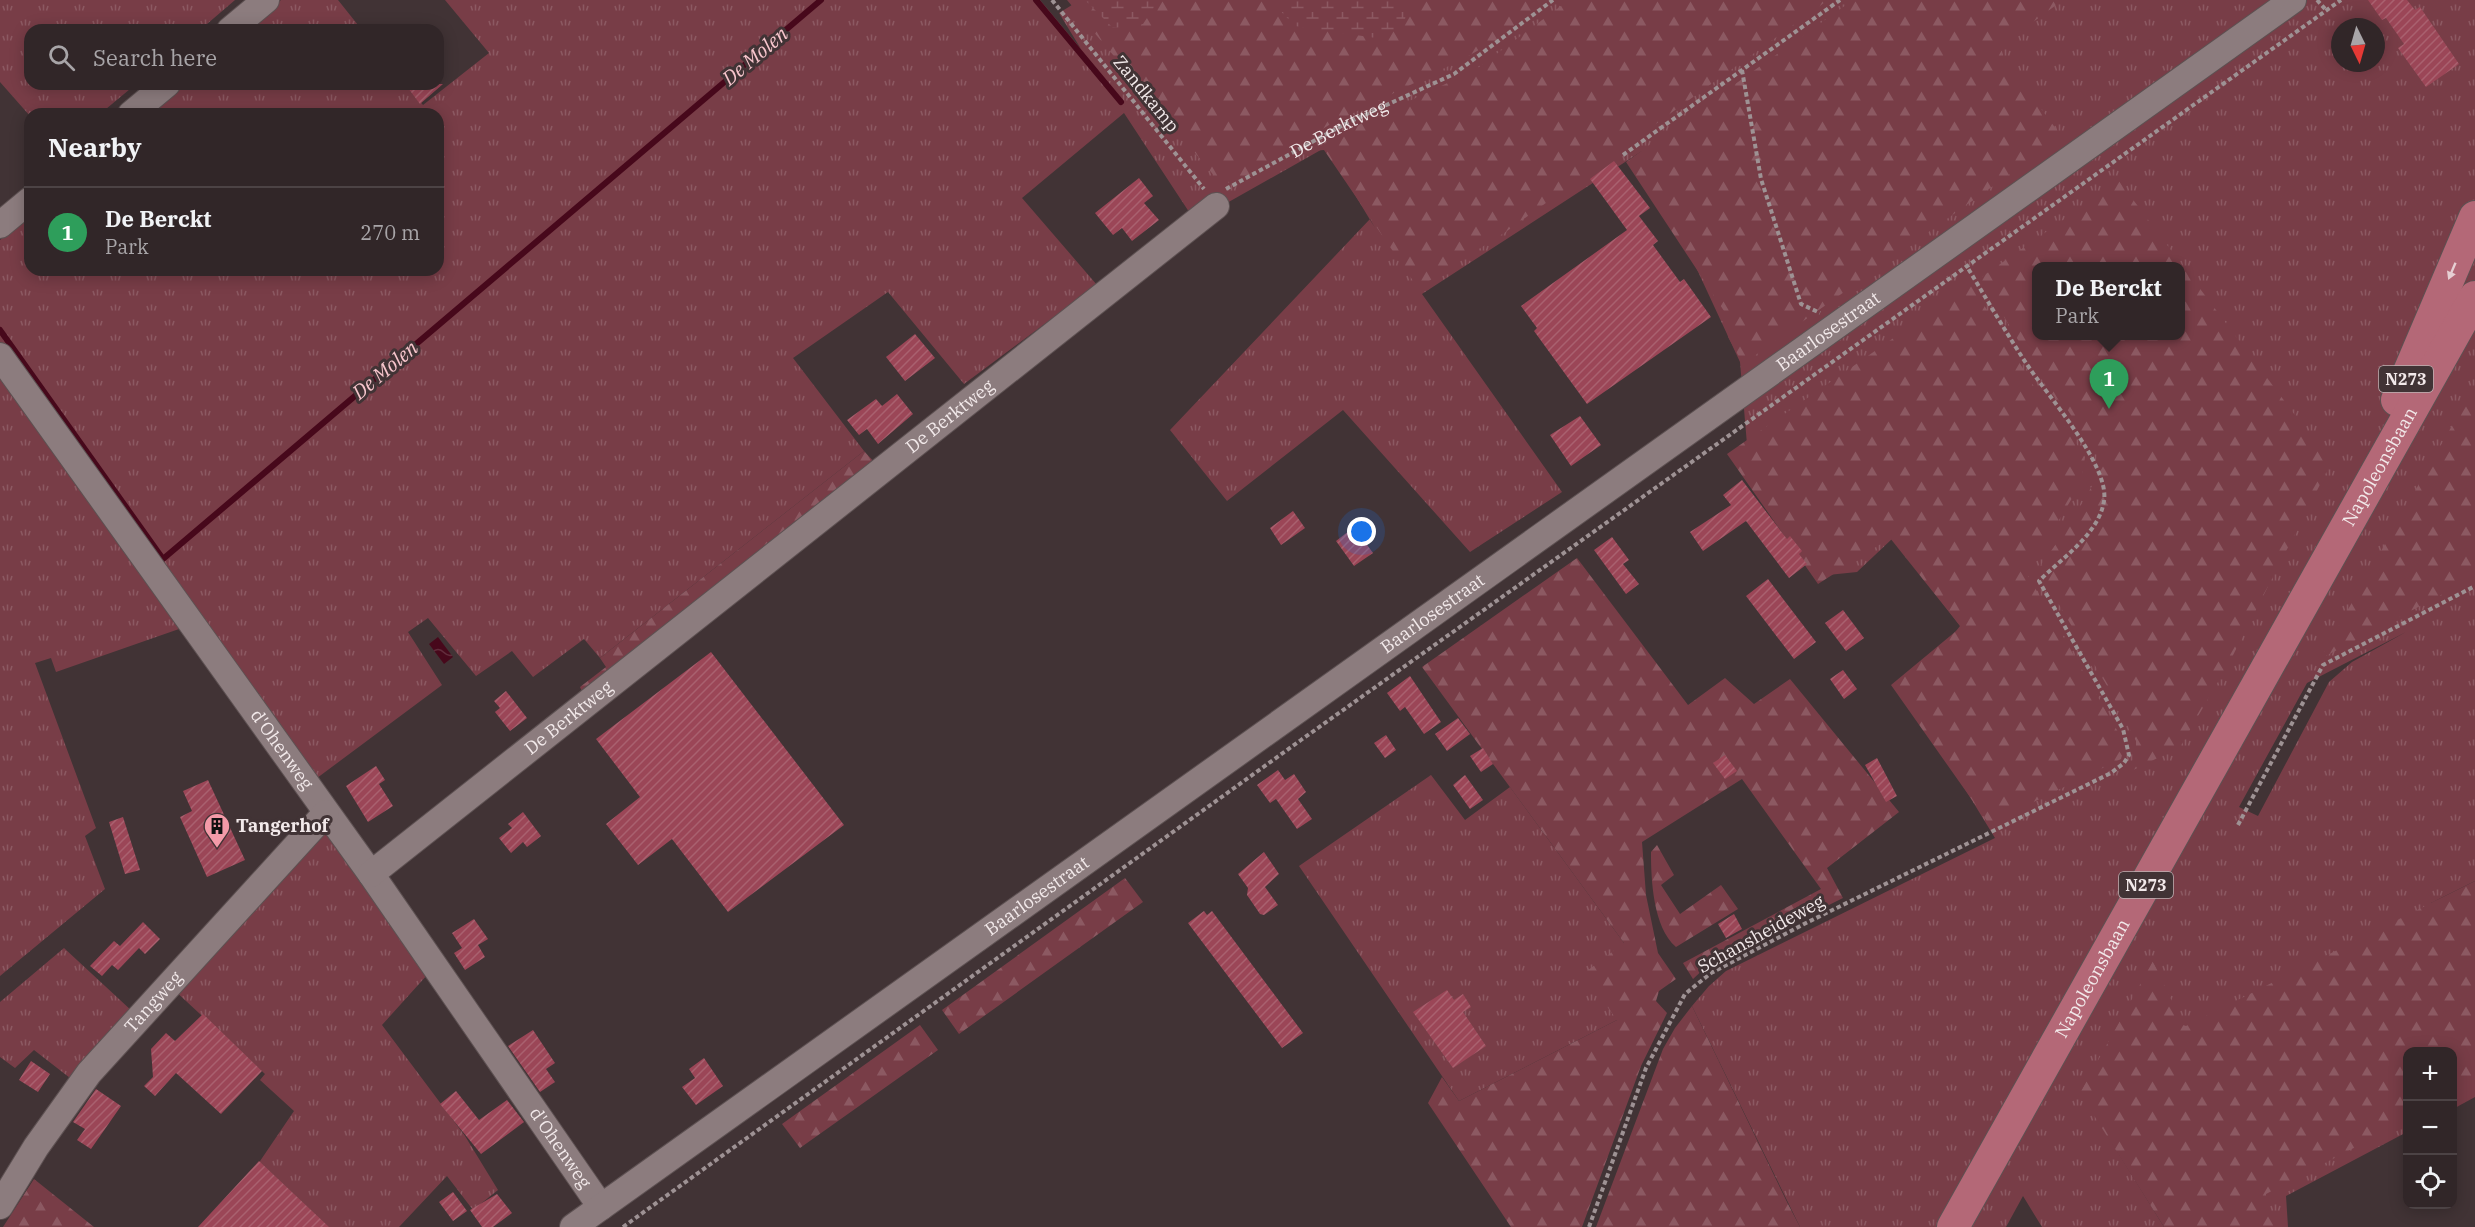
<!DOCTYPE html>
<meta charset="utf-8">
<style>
:root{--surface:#312628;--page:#392e30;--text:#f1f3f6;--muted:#a8a5a8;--line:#4c4345;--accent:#8abfa5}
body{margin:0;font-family:"IBM Plex Serif",serif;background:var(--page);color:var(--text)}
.controls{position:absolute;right:18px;bottom:18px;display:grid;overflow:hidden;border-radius:12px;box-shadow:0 3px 15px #0003}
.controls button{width:54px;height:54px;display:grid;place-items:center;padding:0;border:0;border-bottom:2px solid var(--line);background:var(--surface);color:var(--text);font:30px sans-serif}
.compass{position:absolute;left:2331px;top:18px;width:54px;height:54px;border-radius:50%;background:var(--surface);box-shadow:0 3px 15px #0003;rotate:175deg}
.you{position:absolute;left:1362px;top:532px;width:21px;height:21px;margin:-15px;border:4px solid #fff;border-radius:50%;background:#1a73e8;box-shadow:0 0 0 9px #1a73e833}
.badge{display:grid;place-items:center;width:39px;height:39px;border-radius:50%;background:var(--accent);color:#fff;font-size:20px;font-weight:700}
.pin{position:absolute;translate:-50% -50px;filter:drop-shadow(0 2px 3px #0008)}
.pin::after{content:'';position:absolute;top:32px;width:21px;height:18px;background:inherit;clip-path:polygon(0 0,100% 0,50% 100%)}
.popup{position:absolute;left:2032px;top:262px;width:153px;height:78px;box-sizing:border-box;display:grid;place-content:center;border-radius:12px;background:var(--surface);filter:drop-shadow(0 2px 4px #0005);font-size:20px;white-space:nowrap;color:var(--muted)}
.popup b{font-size:22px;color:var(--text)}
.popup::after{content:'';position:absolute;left:50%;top:100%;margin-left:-12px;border:12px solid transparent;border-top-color:var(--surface)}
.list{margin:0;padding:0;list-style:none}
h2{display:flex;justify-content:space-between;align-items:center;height:78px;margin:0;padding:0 24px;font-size:26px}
h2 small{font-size:20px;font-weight:400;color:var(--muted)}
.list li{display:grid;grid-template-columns:39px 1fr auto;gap:18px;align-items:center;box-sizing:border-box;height:90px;padding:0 24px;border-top:2px solid var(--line)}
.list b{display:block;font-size:22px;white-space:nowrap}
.list p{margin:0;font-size:20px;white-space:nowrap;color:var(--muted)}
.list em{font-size:20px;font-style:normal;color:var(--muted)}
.icon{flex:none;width:33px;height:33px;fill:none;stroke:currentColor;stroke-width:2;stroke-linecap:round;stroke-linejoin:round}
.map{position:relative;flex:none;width:2475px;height:1227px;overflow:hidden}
.search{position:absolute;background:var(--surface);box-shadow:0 3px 15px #0003;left:24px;top:24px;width:420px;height:66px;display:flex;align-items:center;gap:15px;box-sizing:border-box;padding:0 21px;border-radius:18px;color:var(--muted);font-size:22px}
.panel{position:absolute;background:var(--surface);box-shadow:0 3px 15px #0003;left:24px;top:108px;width:420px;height:168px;border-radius:18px}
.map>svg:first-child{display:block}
</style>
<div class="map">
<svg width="2475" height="1227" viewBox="0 0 2475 1227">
<defs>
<pattern id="grass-tufts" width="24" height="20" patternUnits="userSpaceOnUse" patternTransform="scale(1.5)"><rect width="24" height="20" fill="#783d47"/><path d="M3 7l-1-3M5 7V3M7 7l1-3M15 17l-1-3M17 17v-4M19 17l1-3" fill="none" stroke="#8c5962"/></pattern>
<pattern id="forest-firs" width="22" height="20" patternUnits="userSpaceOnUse" patternTransform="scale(1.5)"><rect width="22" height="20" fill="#783d47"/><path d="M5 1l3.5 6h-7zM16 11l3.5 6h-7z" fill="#8c5962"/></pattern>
<pattern id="wetland-marsh" width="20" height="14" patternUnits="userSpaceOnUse" patternTransform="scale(1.5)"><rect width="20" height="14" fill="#783d47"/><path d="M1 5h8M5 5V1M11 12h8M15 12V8" fill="none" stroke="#8c5962"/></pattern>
<pattern id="water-waves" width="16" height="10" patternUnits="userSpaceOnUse" patternTransform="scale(1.5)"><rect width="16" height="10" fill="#47081b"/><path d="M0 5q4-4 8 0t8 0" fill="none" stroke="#622c3c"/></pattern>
<pattern id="building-hatch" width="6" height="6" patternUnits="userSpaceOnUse" patternTransform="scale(1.5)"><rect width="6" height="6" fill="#9b4657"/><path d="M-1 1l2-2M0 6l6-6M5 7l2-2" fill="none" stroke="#a9616f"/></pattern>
</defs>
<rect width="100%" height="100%" fill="#413335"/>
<!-- grass -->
<path fill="url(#grass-tufts)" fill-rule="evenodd" d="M0,0H235L200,30H30V84H136L100,114L30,116L0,82Z
M281,0H338L362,30H246Z
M445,0H1040L1081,49L1059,13L1080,0H2475V881L2431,903L2475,883V1097L2453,1109L2452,1052H2408L2407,1132L2286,1196L2288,1227H2178L2081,1093L2164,1227H2042L2023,1196L2006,1227H1800L1692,1006L1709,986L1726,971L1995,838L1907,694L1960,626L1893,538L1857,572L1818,576L1748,456L1740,362L1642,151L1422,294L1562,492L1470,552L1343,410L1227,501L1170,430L1370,219L1375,228L1326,147L1195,221L1124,113L1022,198L1097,285L964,384L888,292L793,358L864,451L600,658L584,639L533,677L512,651L476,676L428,618L408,632L442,685L313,781L0,344V240L30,215V270H438V114H148L183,84H406L423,105L489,53ZM2340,27H2376V63H2340ZM2037,266H2181V336H2037ZM2406,632L2352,662L2329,682L2258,816L2239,807L2307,683Z
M0,374L179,629L56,672L51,658L35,663L96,828L85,836L105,889L0,976Z
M1431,775L1465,820L1510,787L1624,943L1617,1020L1459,1101L1299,866Z
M325,835L334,839L428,974L382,1025L465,1136L498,1190L473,1210L447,1176L399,1227H319L256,1167L294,1111L260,1080L265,1074L173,989L318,836Z
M64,948L133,1012L79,1085L34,1050L15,1068L0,1057V1002Z"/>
<!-- forest -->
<path fill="url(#forest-firs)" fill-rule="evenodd" d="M1067,0H1546L1498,39L1463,59L1329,125L1238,181L1230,183L1216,178Z
M1569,0H1828L1507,231L1418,288L1324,150L1312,151L1350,129L1475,70Z
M1853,0H2063L2000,46L2002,56L2062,137L1743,364L1728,337L1726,314L1626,162Z
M2119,181L2331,463L2229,663L2180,747L2127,773L2136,753V741L2113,696L2038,569L2069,526L2092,486L2097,455L2067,409L2050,392L1980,278ZM2037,266H2181V336H2037Z
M1971,284L2041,398L2058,416L2085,457L2081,483L2059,520L2024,569L2125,744L2121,759L1989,824L1891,685L1961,627L1890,538L1818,584L1727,454Z
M2475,385V577L2320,659Z
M864,451L876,464L583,694L580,687L606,667L600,658Z
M1577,558L1688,705L1725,678L1754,704L1790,679L1899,812L1827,868L1843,898L1708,965L1693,979L1683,963L1821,889L1742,779L1642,842L1646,895L1658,953L1676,979L1659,991L1656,1001L1667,1013L1641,1066L1582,1227H1511L1428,1103L1442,1077L1459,1101L1617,1020L1583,974L1624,943L1422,667Z
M1657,845L1674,875L1661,885L1680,914L1721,885L1738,909L1676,947C1653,927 1651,880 1651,852Z
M1125,878L1143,902L959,1034L942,1010Z
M2475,881V1086L2453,1097L2452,1052H2408L2407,1120L2266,1194V1204L2280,1227H2164L2080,1093L2153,961L2183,1025L2186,1026Z
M1692,1006L1788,1204L1800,1227H1596L1663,1049L1675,1028Z
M920,1025L938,1050L800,1148L782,1124Z
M34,1179L94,1227H3Z"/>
<!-- wetland -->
<path fill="url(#wetland-marsh)" d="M1085,0H1159L1143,24L1113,28Z
M1270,0H1408L1404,26L1376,38L1295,26Z"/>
<!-- water -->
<path fill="url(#water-waves)" d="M438,637L453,657L444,664L429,644Z"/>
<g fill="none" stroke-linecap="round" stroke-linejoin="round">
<!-- stream -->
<path stroke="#47081b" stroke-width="6" d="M1036,0L1121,102
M0,330L163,559L821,0"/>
</g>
<!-- building -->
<path fill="url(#building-hatch)" d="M2368,0H2407L2415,10L2420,7L2459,64L2426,87L2398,48L2404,44L2386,18L2382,20Z
M405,84H443L420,104Z
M1614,161L1650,208L1639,216L1658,241L1653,245L1680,282L1684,279L1711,317L1587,404L1534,331L1537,328L1521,306L1627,230L1590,179Z
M1139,178L1153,196L1144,203L1159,220L1132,241L1122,228L1113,235L1095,213Z
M915,334L935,358L905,381L886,357Z
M897,394L913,414L878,444L867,429L859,435L847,420L876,399L882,406Z
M1580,416L1601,445L1571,466L1550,435Z
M1742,480L1787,539L1790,536L1802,551L1799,554L1807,564L1789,578L1746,521L1703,551L1690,532L1731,505L1723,495Z
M1293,511L1305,528L1281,545L1270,528Z
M1354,527L1373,553L1354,566L1336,541Z
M1612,537L1629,560L1623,564L1639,584L1626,594L1594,550Z
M1768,579L1816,642L1794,659L1746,596Z
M1843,610L1864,638L1846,651L1825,623Z
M711,652L844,825L728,912L672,839L638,865L606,824L640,797L596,739Z
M1843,670L1857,689L1844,699L1830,679Z
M1410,676L1441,722L1424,734L1405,707L1400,711L1387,693Z
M506,691L527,718L510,731L495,712L500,708L494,701Z
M1458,718L1470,734L1447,751L1435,734Z
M1386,735L1396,750L1385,758L1374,743Z
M1483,748L1493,764L1481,772L1470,756Z
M1725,755L1737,771L1725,779L1713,763Z
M1877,758L1897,796L1886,802L1865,765Z
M376,766L385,780L379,784L393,806L368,822L346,786Z
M1278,770L1285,780L1294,774L1306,792L1298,799L1312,819L1297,829L1276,799L1270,803L1257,785Z
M1465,775L1483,800L1470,809L1453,785Z
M208,780L245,860L207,877L180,817L192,811L183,791Z
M523,812L541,836L527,847L523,842L511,853L499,838L512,828L508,824Z
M123,817L140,870L125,874L109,822Z
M1264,852L1279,874L1265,887L1278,905L1264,915L1260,914L1247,895L1248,888L1238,874Z
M1204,911L1207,915L1212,911L1303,1033L1282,1048L1188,923Z
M1734,914L1742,929L1726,938L1718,924Z
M474,919L488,939L478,945L485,957L465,970L454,953L462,948L452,933Z
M143,922L160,939L145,954L139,948L118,970L112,965L102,976L90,966L114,941L120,946Z
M1447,990L1454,1000L1463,994L1471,1007L1463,1012L1486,1046L1453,1068L1413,1012Z
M203,1014L262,1071L221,1114L176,1073L155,1096L144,1086L153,1077L151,1049L166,1033L175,1041Z
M533,1030L555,1063L546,1069L555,1082L540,1092L508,1046Z
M704,1058L723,1086L696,1105L682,1087L695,1078L689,1069Z
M31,1061L50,1074L38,1092L19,1080Z
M96,1089L121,1106L91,1149L77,1140L85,1129L73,1122Z
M456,1091L479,1120L507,1100L524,1122L481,1154L440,1104Z
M259,1161L329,1227H198Z
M453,1192L467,1211L453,1221L439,1202Z
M497,1194L512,1213L493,1227H482L470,1210Z"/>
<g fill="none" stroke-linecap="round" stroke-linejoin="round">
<!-- minor casing -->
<g stroke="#5d5152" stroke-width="28">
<g id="minor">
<path d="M230,30L266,0"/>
<path d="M131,114L167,84"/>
<path d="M0,225L30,200"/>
<path id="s2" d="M0,356L371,874L601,1207"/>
<path id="s3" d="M371,874L1216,206"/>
<path id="s4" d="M0,1206L36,1147L89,1073L326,813"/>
<path id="s5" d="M573,1227L2293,0"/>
</g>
</g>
<!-- major casing -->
<g stroke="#5d5152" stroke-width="34">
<g id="major">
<path d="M2397,400L2475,217"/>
<path id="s6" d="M1953,1227L2475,297"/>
</g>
</g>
<!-- path -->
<g stroke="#9e9294" stroke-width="4" stroke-dasharray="4.5 3" stroke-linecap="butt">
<path d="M1052,0L1204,189"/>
<path d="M2317,0L2326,10"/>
<path d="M1742,70L1761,179L1801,304L1820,313"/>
<path d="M1623,155L1840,0"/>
<path id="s1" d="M1226,189L1345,124L1454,74L1553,0"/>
<path d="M2238,825L2323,665L2475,586"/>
<path d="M623,1227L1301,740L2341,0"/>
<path d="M1589,1227L1646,1068L1685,994L1711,973L1806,923L2111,773L2124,763L2129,755L2123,729L2039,581C2062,558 2099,534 2104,501C2110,465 2046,394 2026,363C2005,331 1986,298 1966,265"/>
</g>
<!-- minor -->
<use href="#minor" stroke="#8c7c7e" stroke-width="26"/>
<!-- major -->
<use href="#major" stroke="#b46877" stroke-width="32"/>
</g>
<!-- one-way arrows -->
<defs><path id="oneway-solid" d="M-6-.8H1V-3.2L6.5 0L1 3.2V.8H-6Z" transform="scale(1.5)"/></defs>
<use fill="#e6cfd3" href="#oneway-solid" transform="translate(2452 271) rotate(113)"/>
<!-- icons -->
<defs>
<g id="building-pin" transform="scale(1.35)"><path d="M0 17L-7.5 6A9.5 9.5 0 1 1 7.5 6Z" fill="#f39aa8" stroke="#413335"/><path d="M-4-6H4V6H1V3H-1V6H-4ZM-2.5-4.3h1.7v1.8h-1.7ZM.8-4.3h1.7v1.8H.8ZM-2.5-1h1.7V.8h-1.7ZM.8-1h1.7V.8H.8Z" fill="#111"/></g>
</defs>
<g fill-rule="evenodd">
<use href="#building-pin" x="217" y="826"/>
</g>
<g text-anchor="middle" stroke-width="6" stroke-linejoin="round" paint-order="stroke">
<!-- shield labels -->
<g fill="#413335" stroke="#bdb2b4" stroke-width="1.5">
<rect x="2379" y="366" width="54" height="26" rx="4.5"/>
<rect x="2119" y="872" width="54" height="26" rx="4.5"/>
</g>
<g font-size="16" font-weight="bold" fill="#f2e9ea">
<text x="2406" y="385">N273</text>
<text x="2146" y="891">N273</text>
</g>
<!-- street labels -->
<g font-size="18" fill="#f2e9ea" stroke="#413335">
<text transform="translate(1146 94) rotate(51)" y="6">Zandkamp</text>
<text dy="6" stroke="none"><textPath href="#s1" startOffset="128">De Berktweg</textPath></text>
<text dy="6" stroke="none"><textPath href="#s5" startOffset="1542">Baarlosestraat</textPath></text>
<text dy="6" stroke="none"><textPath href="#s3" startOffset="738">De Berktweg</textPath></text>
<text dy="6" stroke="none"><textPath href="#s6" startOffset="872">Napoleonsbaan</textPath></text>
<text dy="6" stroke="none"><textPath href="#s5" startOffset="1056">Baarlosestraat</textPath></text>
<text dy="6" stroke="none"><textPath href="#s3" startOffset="252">De Berktweg</textPath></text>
<text dy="6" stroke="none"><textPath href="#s2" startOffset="484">d'Ohenweg</textPath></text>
<text dy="6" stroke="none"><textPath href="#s5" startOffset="570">Baarlosestraat</textPath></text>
<text transform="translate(1761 934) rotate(-29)" y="6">Schansheideweg</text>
<text dy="6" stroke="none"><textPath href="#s6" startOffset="285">Napoleonsbaan</textPath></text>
<text dy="6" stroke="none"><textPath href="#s4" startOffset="256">Tangweg</textPath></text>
<text dy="6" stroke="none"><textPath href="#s2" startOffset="970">d'Ohenweg</textPath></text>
</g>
<!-- poi labels -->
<g font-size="18" font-weight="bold" fill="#f2e9ea" stroke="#413335" text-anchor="start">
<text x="236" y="832">Tangerhof</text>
</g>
<!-- water labels -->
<g font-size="20" font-style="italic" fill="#f8c6cd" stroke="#413335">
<text transform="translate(755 56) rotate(-40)" y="7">De Molen</text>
<text transform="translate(385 370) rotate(-40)" y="7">De Molen</text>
</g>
</g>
</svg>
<div class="controls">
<button>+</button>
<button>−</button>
<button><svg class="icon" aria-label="locate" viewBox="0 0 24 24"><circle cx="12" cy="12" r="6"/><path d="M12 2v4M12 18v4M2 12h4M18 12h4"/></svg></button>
</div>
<svg class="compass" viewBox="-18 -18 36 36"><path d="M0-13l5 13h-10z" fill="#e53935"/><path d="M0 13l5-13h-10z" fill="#a8a5a8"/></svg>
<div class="you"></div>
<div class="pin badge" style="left:2109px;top:409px;background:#2e9e5b">1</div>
<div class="popup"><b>De Berckt</b>Park</div>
<div class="search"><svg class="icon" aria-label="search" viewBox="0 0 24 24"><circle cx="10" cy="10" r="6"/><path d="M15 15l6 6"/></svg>Search here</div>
<section class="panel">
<h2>Nearby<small></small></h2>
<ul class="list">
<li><span class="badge" style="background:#2e9e5b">1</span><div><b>De Berckt</b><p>Park</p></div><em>270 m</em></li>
</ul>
</section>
</div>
